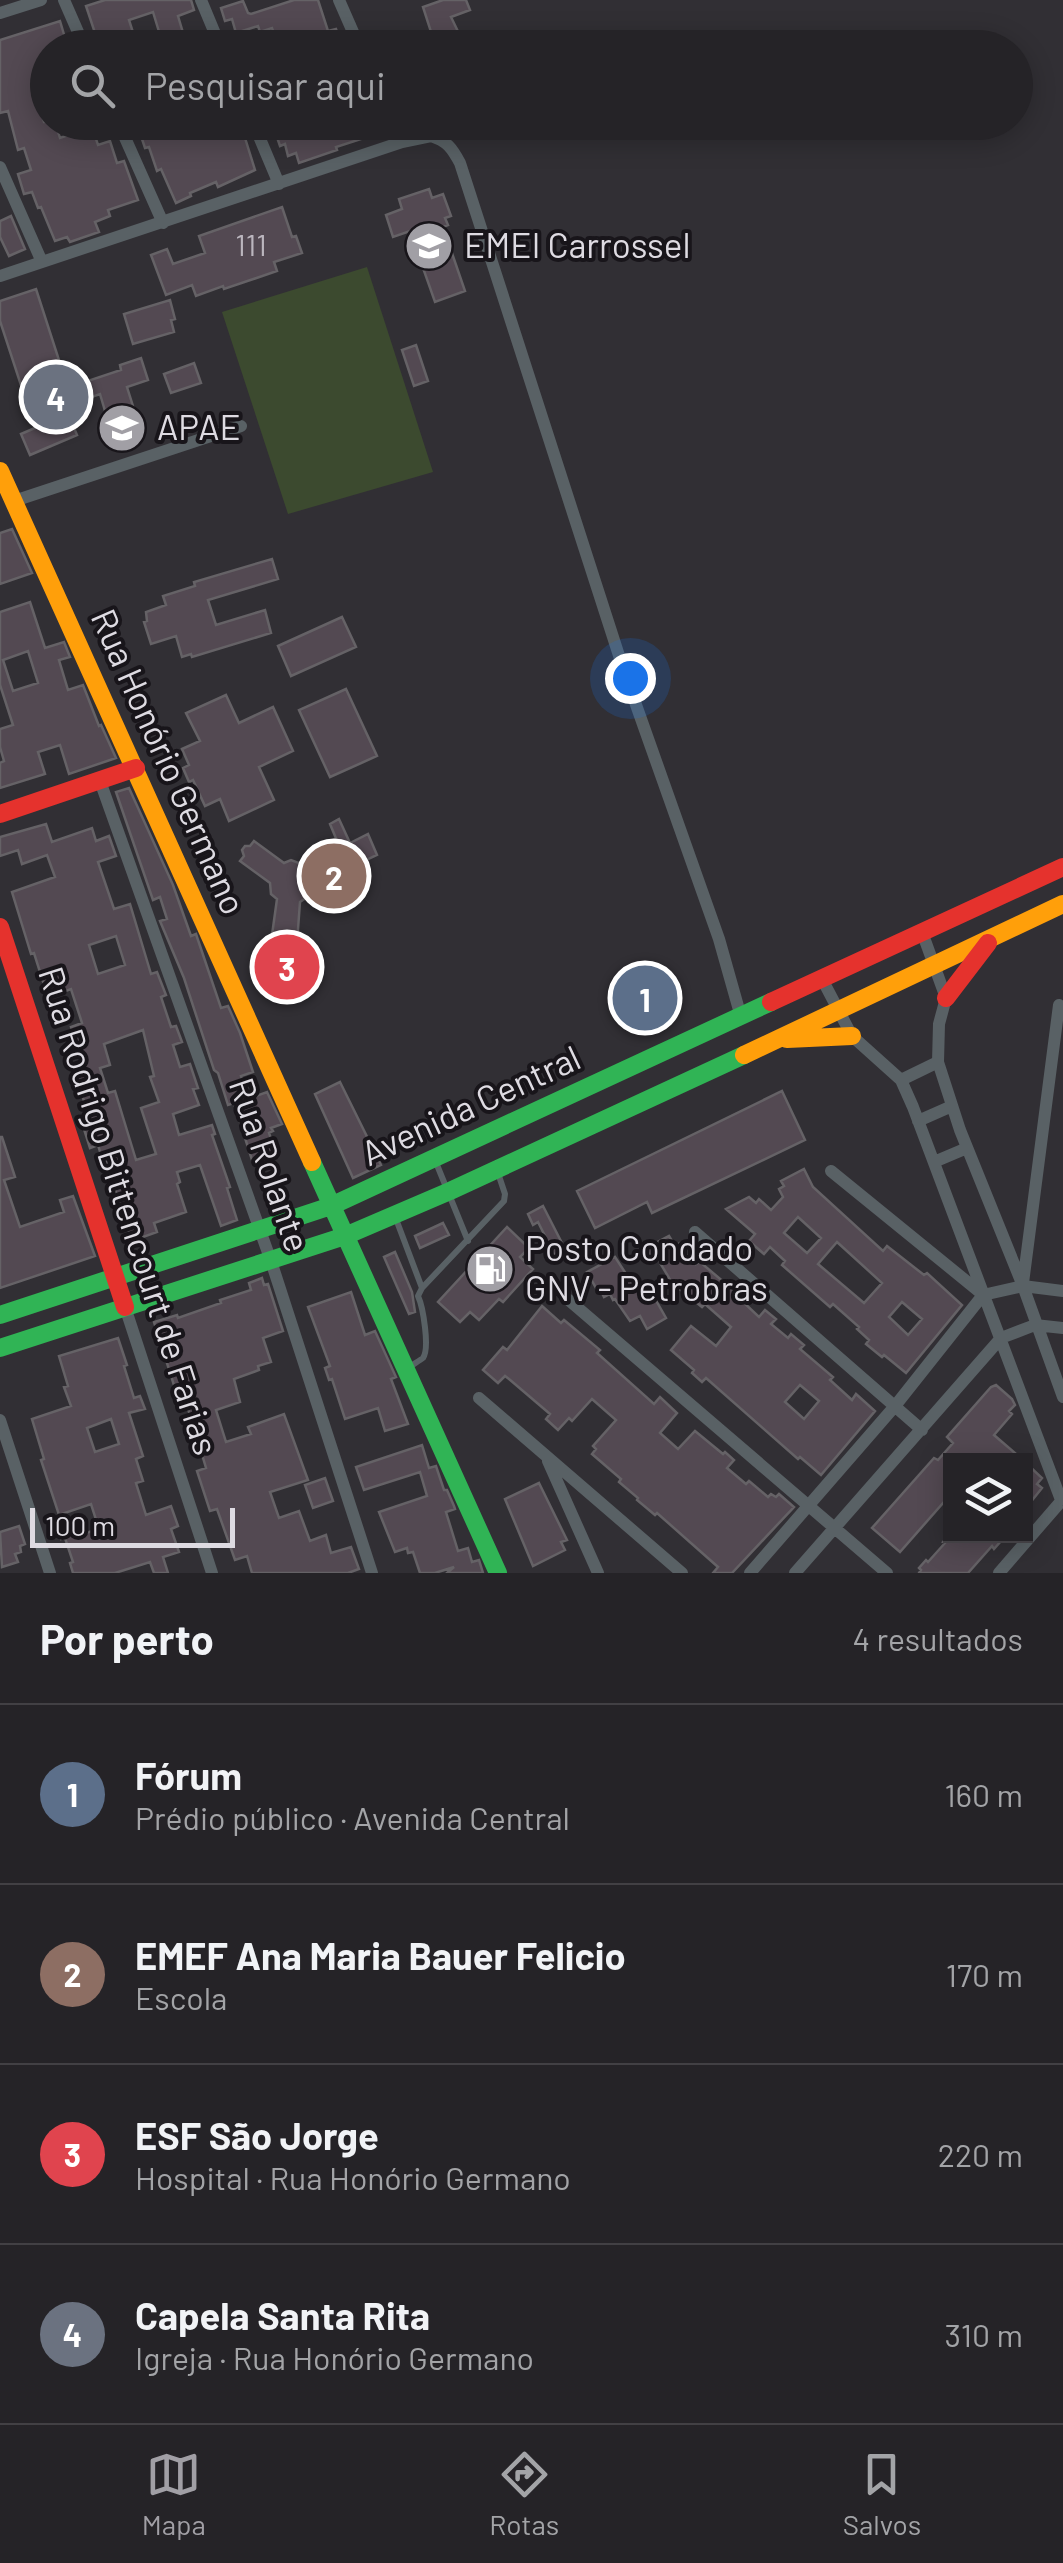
<!DOCTYPE html>
<html lang="pt">
<meta charset="utf-8">
<style>
:root{--surface:#252327;--page:#312f33;--text:#f1f3f6;--muted:#a3a4a7;--line:#424044;--accent:#a19fa5}
body{margin:0;font-family:Barlow,sans-serif;background:var(--page);color:var(--text)}
.controls{position:absolute;right:30px;bottom:30px;display:grid;overflow:hidden;border-radius:0px;box-shadow:0 5px 25px #0003}
.controls button{width:90px;height:90px;display:grid;place-items:center;padding:0;border:0;border-bottom:2px solid var(--line);background:var(--surface);color:var(--text);font:50px sans-serif}
.scale{position:absolute;left:30px;bottom:25px;width:205px;box-sizing:border-box;padding-left:10px;border:5px solid #dedbe2;border-top:0;font-size:28px;line-height:35px;white-space:nowrap;color:#dedbe2;-webkit-text-stroke:8px #18151a;paint-order:stroke}
.you{position:absolute;left:630px;top:678px;width:35px;height:35px;margin:-25px;border:8px solid #fff;border-radius:50%;background:#1a73e8;box-shadow:0 0 0 15px #1a73e833}
.badge{display:grid;place-items:center;width:65px;height:65px;border-radius:50%;background:var(--accent);color:#fff;font-size:32px;font-weight:700}
.pin{position:absolute;translate:-50% -50%;border:5px solid #fff;box-shadow:0 2px 10px #0006}
.list{margin:0;padding:0;list-style:none}
h2{display:flex;justify-content:space-between;align-items:center;height:130px;margin:0;padding:0 40px;font-size:42px}
h2 small{font-size:32px;font-weight:400;color:var(--muted)}
.list li{display:grid;grid-template-columns:65px 1fr auto;gap:30px;align-items:center;box-sizing:border-box;height:180px;padding:0 40px;border-top:2px solid var(--line)}
.list b{display:block;font-size:38px;white-space:nowrap}
.list p{margin:0;font-size:32px;white-space:nowrap;color:var(--muted)}
.list em{font-size:32px;font-style:normal;color:var(--muted)}
.icon{flex:none;width:55px;height:55px;fill:none;stroke:currentColor;stroke-width:2;stroke-linecap:round;stroke-linejoin:round}
.map{position:relative;flex:none;width:1063px;height:1573px;overflow:hidden}
.search{position:absolute;background:var(--surface);box-shadow:0 5px 25px #0003;left:30px;right:30px;top:30px;height:110px;display:flex;align-items:center;gap:25px;box-sizing:border-box;padding:0 35px;border-radius:55px;color:var(--muted);font-size:38px}
.sheet{height:850px;background:var(--surface)}
nav{display:flex;justify-content:space-around;align-items:center;box-sizing:border-box;height:140px;border-top:2px solid var(--line);background:var(--surface);font-size:28px;color:var(--muted)}
nav a{display:grid;justify-items:center;gap:5px}
nav .on{color:var(--accent)}
.map>svg:first-child{display:block}
</style>
<div class="map">
<svg width="1063" height="1573" viewBox="0 0 1063 1573">
<rect width="100%" height="100%" fill="#312f34"/>
<!-- green -->
<path fill="#3c4a2f" d="M367,267L433,472L288,514L222,312Z"/>
<!-- building -->
<path fill="#534952" stroke="#656266" stroke-width="2.5" fill-rule="evenodd" d="M105,0H191L194,10L178,16L184,36L194,32L199,48H164L153,12L129,20L138,48H100L86,6Z
M294,0H318L328,31L336,29L341,44L330,48H279L272,28L260,32L258,26L236,33L232,19L225,21L221,8L243,1L248,13L251,14Z
M443,0H466L470,10L451,17L466,48H413L433,38L423,7Z
M60,21L68,48H48V100L38,103L44,122H55L60,138L92,127L98,145L110,141L117,163L124,161L138,200L108,210L110,216L95,222L99,232L70,242L67,237L55,241L41,207L38,208L32,192L24,194L18,174L31,170L24,148L18,150L8,111L0,113V40Z
M148,122H166L167,127L180,122H240L255,170L218,187L216,182L190,193L191,196L176,203L161,169L157,171L149,147L145,148L140,133L150,130Z
M272,122H383L386,131L336,147L337,150L299,163L296,153L288,156L285,144L280,146Z
M429,189L432,198L443,194L451,216L445,218L448,225L443,227L465,291L435,302L410,231L393,237L386,215L402,209L399,199Z
M282,207L292,237L296,236L302,253L274,262L277,271L224,289L223,286L196,296L192,285L166,295L151,255L167,249L173,264L205,253L199,236Z
M11,216L25,249L9,256L0,237V221Z
M36,289L66,382L80,377L82,383L121,370L120,365L141,358L148,380L127,387L137,419L110,428L100,394L65,406L77,435L30,455L21,434L35,428L0,321V301Z
M170,300L175,319L171,320L174,332L133,344L124,314Z
M416,345L428,381L414,386L402,350Z
M194,363L201,383L171,393L164,374Z
M12,529L32,573L0,584V533Z
M272,559L278,579L208,600L216,625L265,610L271,633L192,657L191,654L182,657L176,636L151,644L144,622L147,621L146,612L166,605L163,596L195,586L194,582Z
M30,602L45,648L64,642L70,657L59,660L68,690L83,685L99,726L101,725L116,758L69,774L60,745L38,752L45,774L0,788V763L4,761L0,747V729L13,725L0,685V612ZM28,651L38,683L13,691L3,660Z
M342,617L356,647L291,676L278,646Z
M346,689L377,756L330,777L299,710Z
M226,695L239,723L273,707L293,751L259,767L274,800L229,821L220,799L205,806L193,780L189,782L183,768L189,765L182,749L200,741L186,713Z
M129,788L173,885L191,936L196,934L198,940L221,1008L228,1006L240,1033L253,1072L241,1076L248,1099L267,1092L282,1124L271,1128L273,1131L269,1133L276,1153L252,1160L234,1103L228,1105L218,1073L214,1070L184,978L160,921L167,919L160,897L153,900L116,792Z
M339,819L350,843L368,834L377,855L311,886L309,896L300,902L297,943L280,941V936L272,935L277,899L271,894L270,883L240,861L244,856L242,850L245,846H250L254,841L284,863L291,860L304,865L340,848L330,824Z
M46,824L52,842L92,828L96,841L109,836L116,856L98,862L114,909L130,904L151,974L157,972L166,995L161,997L171,1027L176,1026L182,1042L173,1045L180,1067L190,1064L198,1088L193,1089L199,1105L173,1114L179,1135L212,1125L215,1134L212,1135L230,1187L227,1188L237,1220L221,1226L200,1165L177,1172L180,1182L177,1184L186,1212L154,1223L157,1232L132,1241L106,1161L103,1162L98,1145L90,1148L84,1129L92,1126L73,1067L83,1064L71,1027L82,1023L71,989L52,996L50,990L46,991L34,953L31,954L12,892L55,877L47,855L22,864L18,850L0,856V837ZM116,936L125,965L98,974L89,945ZM143,1030L154,1076L150,1077L159,1102L141,1108L156,1154L136,1160L115,1091L108,1093L100,1068L110,1065L104,1044Z
M304,948L312,965L262,989L257,978L264,975L261,969Z
M340,1082L381,1165L353,1178L315,1094Z
M782,1091L805,1140L652,1213L647,1202L595,1228L577,1191Z
M0,1137H2L15,1177L4,1180L20,1227L64,1212L60,1200L73,1196L95,1256L0,1288Z
M804,1169L813,1187L883,1251L887,1246L924,1275L927,1273L962,1305L906,1373L884,1355L882,1357L866,1344L869,1340L857,1329L859,1327L833,1304L830,1307L782,1265L785,1261L770,1247L764,1254L749,1241L755,1234L726,1209L749,1197L756,1203L759,1199L771,1210L783,1197L779,1189L784,1186L781,1181ZM798,1217L821,1238L807,1253L784,1233ZM837,1242L882,1283L864,1303L818,1264ZM902,1302L922,1319L908,1335L889,1317Z
M543,1206L567,1253L556,1258L538,1222L533,1225L528,1214Z
M443,1223L449,1235L420,1248L415,1236Z
M507,1227L529,1248L520,1257L533,1269L503,1302L499,1299L479,1320L470,1312L460,1322L438,1302Z
M669,1236L675,1246L680,1243L687,1256L691,1254L696,1264L700,1262L744,1299L742,1301L759,1317L765,1310L776,1319L771,1324L788,1338L791,1334L804,1345L800,1349L833,1377L830,1380L852,1400L856,1394L875,1411L821,1475L800,1457L798,1459L706,1378L702,1382L692,1373L694,1370L671,1350L691,1326L716,1346L731,1327L705,1304L702,1307L672,1283L656,1256L652,1259L646,1248ZM800,1385L819,1401L804,1419L785,1402Z
M395,1252L412,1292L415,1312L409,1314L384,1257Z
M615,1257L632,1283L637,1280L644,1293L650,1290L666,1318L647,1329L640,1316L630,1321L615,1299L613,1300L610,1294L604,1297L599,1287L596,1288L587,1272Z
M262,1278L264,1285L268,1284L283,1331L263,1338L271,1362L258,1366L259,1370L234,1379L240,1402L216,1410L226,1442L251,1434L248,1427L284,1414L308,1480L270,1492L279,1518L299,1511L310,1541L326,1535L331,1553L351,1547L359,1569L348,1573H252L247,1556L235,1560L217,1509L210,1511L197,1471L206,1468L201,1451L184,1396L178,1398L154,1322L177,1315L178,1318L221,1303L220,1300L251,1290L249,1283Z
M351,1292L365,1335L375,1331L396,1377L391,1379L408,1424L385,1431L378,1408L345,1419L332,1379L329,1380L325,1368L330,1366L308,1307Z
M542,1306L561,1323L564,1320L600,1350L597,1353L654,1404L660,1397L677,1413L660,1433L678,1449L695,1431L723,1454L725,1452L734,1460L727,1468L746,1484L749,1481L768,1497L771,1494L776,1497L779,1494L794,1507L732,1573H713L718,1567L657,1513L655,1515L637,1500L638,1498L619,1482L621,1479L592,1454L596,1449L593,1446L616,1420L592,1399L572,1421L569,1418L558,1430L546,1419L550,1414L509,1379L505,1376L498,1383L483,1370L503,1347L507,1350Z
M118,1338L127,1365L124,1366L134,1398L140,1396L145,1409L129,1413L143,1456L136,1459L143,1481L136,1483L146,1515L171,1506L178,1526L171,1529L179,1552L163,1557L168,1573H154L150,1562L115,1573H73L70,1563L73,1562L65,1538L61,1539L57,1525L71,1520L76,1536L99,1529L91,1504L59,1515L41,1460L44,1459L32,1419L71,1406L64,1387L68,1386L59,1356ZM111,1419L119,1444L95,1452L87,1428Z
M996,1385L1012,1399L1015,1405L1009,1411L1012,1414L994,1435L1023,1460H950V1495L900,1552L872,1528L934,1458L938,1460L953,1443L947,1437L991,1387Z
M422,1445L429,1468L436,1466L444,1490H447L454,1506L455,1509L446,1512L458,1551L468,1548L472,1562L479,1560L483,1573H447L454,1567L435,1573H420L413,1552L408,1553L407,1548L395,1552L379,1512L427,1496L420,1472L364,1490L356,1467Z
M1026,1463L1042,1478L1037,1484L1042,1488L1026,1508Z
M325,1478L333,1501L313,1508L305,1485Z
M539,1483L567,1540L561,1542L565,1550L533,1566L505,1499Z
M19,1526L25,1544L20,1546L21,1552L15,1554L18,1562L2,1567L0,1532Z
M948,1536H1001L998,1538L1001,1541L994,1549L992,1546L968,1573H919L921,1570L919,1568L926,1560L928,1562L945,1543L943,1542Z"/>
<g fill="none" stroke-linecap="round" stroke-linejoin="round">
<!-- lane -->
<path stroke="#596165" stroke-width="6" d="M435,1160L468,1241
M396,1219L422,1288
M408,1368C409,1367 422,1359 423,1358C430,1348 423,1307 418,1296L422,1288L504,1201L505,1194L497,1170"/>
<!-- street -->
<path stroke="#596165" stroke-width="12" d="M64,0L85,48
M201,0L221,48
M339,0L360,48
M0,13L41,0
M118,122L163,223
M253,122L279,184
M393,122L402,142
M431,136C447,141 452,148 460,163L623,668L719,939L741,1017
M0,167L42,262
M0,276L402,142L431,136L459,122
M14,501L241,426
M100,781L271,1261L372,1573
M922,932L946,998L939,1024L938,1062L960,1130L1023,1286L1063,1397
M822,979L852,1036L901,1080L913,1107L1061,1500
M901,1080L938,1062
M918,1121L952,1106
M934,1162L967,1148
M831,1171L981,1293
M695,1232L922,1430
M1023,1283L1059,1005
M564,1296L887,1573
M125,1307L212,1573
M479,1398L682,1573
M0,1420L50,1573
M548,1461L598,1573
M750,1573L895,1406L983,1295L1023,1286L1063,1291
M795,1573L1001,1338L1035,1325L1063,1328
M999,1573L1063,1499"/>
<!-- fast -->
<path stroke="#30b455" stroke-width="18" d="M312,1162L498,1573
M0,1315L331,1206L771,1002
M0,1348L345,1236L450,1191L744,1055"/>
<!-- slow -->
<path stroke="#ff9f0a" stroke-width="18" d="M0,471L312,1162
M787,1039L852,1036
M744,1055L1063,904"/>
<!-- jam -->
<path stroke="#e5322d" stroke-width="18" d="M0,814L136,768
M0,927L125,1307
M946,998L988,943
M771,1002L1063,867"/>
</g>
<!-- icons -->
<defs>
<g id="school-disc" transform="scale(2.5)"><circle r="9.5" fill="#a19fa5" stroke="#18151a"/><path d="M0-5L7-2L0 1L-7-2ZM-4 1L0 2.5L4 1V4Q0 6-4 4Z" fill="#fff"/></g>
<g id="fuel-disc" transform="scale(2.5)"><circle r="9.5" fill="#a19fa5" stroke="#18151a"/><path d="M-5.5-6h7V0h2V4h1.3V-2.5L3-4.5l.8-.8L6-3V5H2.5V1h-1V6h-7ZM-4.2-4.7v3.2H.2V-4.7Z" fill="#fff"/></g>
</defs>
<g fill-rule="evenodd">
<use href="#school-disc" x="429" y="246"/>
<use href="#school-disc" x="122" y="428"/>
<use href="#fuel-disc" x="490" y="1269"/>
</g>
<g text-anchor="middle" stroke-width="8" stroke-linejoin="round" paint-order="stroke">
<!-- number labels -->
<g font-size="30" fill="#bbb6be">
<text x="251" y="256">111</text>
</g>
<!-- poi labels -->
<g font-size="35" fill="#dedbe2" stroke="#18151a" text-anchor="start">
<text x="464" y="258">EMEI Carrossel</text>
<text x="157" y="440">APAE</text>
<text x="525" y="1261">Posto Condado<tspan x="525" dy="40">GNV - Petrobras</tspan></text>
</g>
<!-- street labels -->
<g font-size="35" fill="#dedbe2" stroke="#18151a">
<text transform="translate(168 762) rotate(66)" y="12">Rua Honório Germano</text>
<text transform="translate(471 1106) rotate(-25)" y="12">Avenida Central</text>
<text transform="translate(269 1165) rotate(71)" y="12">Rua Rolante</text>
<text transform="translate(128 1211) rotate(72)" y="12">Rua Rodrigo Bittencourt de Farias</text>
</g>
</g>
</svg>
<div class="controls">
<button><svg class="icon" aria-label="layers" viewBox="0 0 24 24"><path d="M12 4l9 5-9 5-9-5zM3 14l9 5 9-5"/></svg></button>
</div>
<div class="scale">100 m</div>
<div class="you"></div>
<div class="pin badge" style="left:645px;top:998px;background:#5c6f8a">1</div>
<div class="pin badge" style="left:334px;top:876px;background:#8d6e63">2</div>
<div class="pin badge" style="left:287px;top:967px;background:#e0444e">3</div>
<div class="pin badge" style="left:56px;top:397px;background:#6b7280">4</div>
<div class="search"><svg class="icon" aria-label="search" viewBox="0 0 24 24"><circle cx="10" cy="10" r="6"/><path d="M15 15l6 6"/></svg>Pesquisar aqui</div>
</div>
<section class="sheet">
<h2>Por perto<small>4 resultados</small></h2>
<ul class="list">
<li><span class="badge" style="background:#5c6f8a">1</span><div><b>Fórum</b><p>Prédio público · Avenida Central</p></div><em>160 m</em></li>
<li><span class="badge" style="background:#8d6e63">2</span><div><b>EMEF Ana Maria Bauer Felicio</b><p>Escola</p></div><em>170 m</em></li>
<li><span class="badge" style="background:#e0444e">3</span><div><b>ESF São Jorge</b><p>Hospital · Rua Honório Germano</p></div><em>220 m</em></li>
<li><span class="badge" style="background:#6b7280">4</span><div><b>Capela Santa Rita</b><p>Igreja · Rua Honório Germano</p></div><em>310 m</em></li>
</ul>
</section>
<nav>
<a class="on"><svg class="icon" aria-label="map" viewBox="0 0 24 24"><path d="M3 6l6-2 6 2 6-2v14l-6 2-6-2-6 2zM9 4v14M15 6v14"/></svg>Mapa</a>
<a><svg class="icon" aria-label="directions" viewBox="0 0 24 24"><path d="M12 3l9 9-9 9-9-9zM9 14v-3h6M13 9l2 2-2 2"/></svg>Rotas</a>
<a><svg class="icon" aria-label="saved" viewBox="0 0 24 24"><path d="M7 4h10v16l-5-4-5 4z"/></svg>Salvos</a>
</nav>
